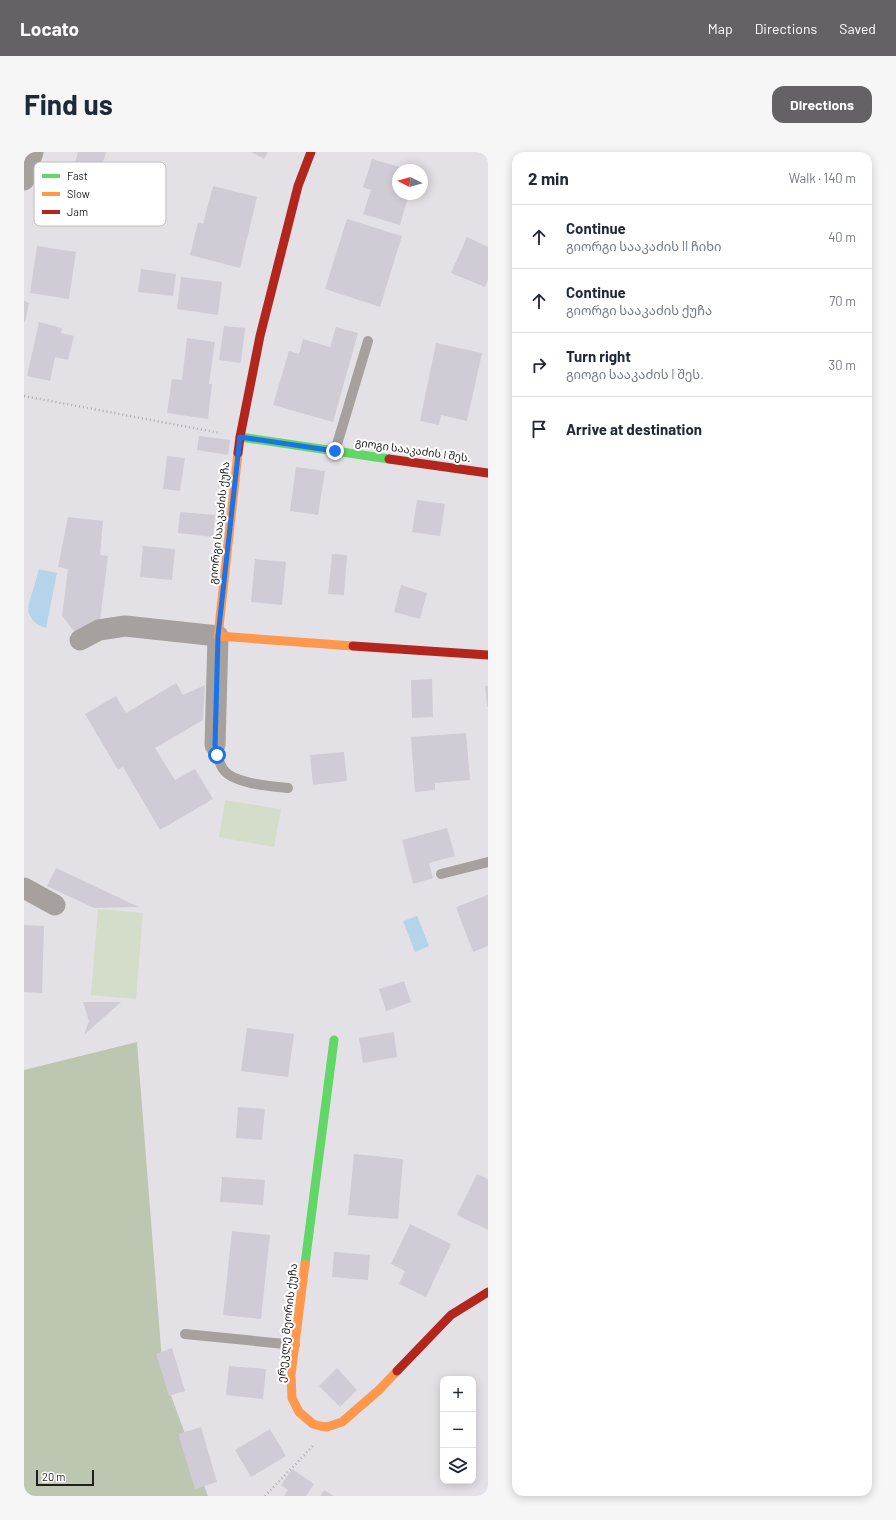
<!DOCTYPE html>
<meta charset="utf-8">
<style>
:root{--surface:#fff;--page:#f6f6f7;--text:#1f2937;--muted:#747a83;--line:#e0e1e3;--accent:#656266}
body{margin:0;font-family:Barlow,"Noto Sans Georgian",sans-serif;background:var(--page);color:var(--text)}
.controls{position:absolute;right:12px;bottom:12px;display:grid;overflow:hidden;border-radius:8px;box-shadow:0 2px 10px #0003}
.controls button{width:36px;height:36px;display:grid;place-items:center;padding:0;border:0;border-bottom:1px solid var(--line);background:var(--surface);color:var(--text);font:20px sans-serif}
.compass{position:absolute;left:368px;top:12px;width:36px;height:36px;border-radius:50%;background:var(--surface);box-shadow:0 2px 10px #0003;rotate:276deg}
.scale{position:absolute;left:12px;bottom:10px;width:58px;box-sizing:border-box;padding-left:4px;border:2px solid #201e21;border-top:0;font-size:11px;line-height:14px;white-space:nowrap;color:#201e21;-webkit-text-stroke:3px #fff;paint-order:stroke}
.stop{position:absolute;width:12px;height:12px;margin:-9px;border:3px solid #1a73e8;border-radius:50%;background:#fff}
.stop.end{background:#1a73e8;border-color:#fff;box-shadow:0 1px 4px #0008}
.list{margin:0;padding:0;list-style:none}
h2{display:flex;justify-content:space-between;align-items:center;height:52px;margin:0;padding:0 16px;font-size:17px}
h2 small{font-size:13px;font-weight:400;color:var(--muted)}
.list li{display:grid;grid-template-columns:26px 1fr auto;gap:12px;align-items:center;box-sizing:border-box;height:64px;padding:0 16px;border-top:1px solid var(--line)}
.list b{display:block;font-size:15px;white-space:nowrap}
.list p{margin:0;font-size:13px;white-space:nowrap;color:var(--muted)}
.list em{font-size:13px;font-style:normal;color:var(--muted)}
.icon{flex:none;width:22px;height:22px;fill:none;stroke:currentColor;stroke-width:2;stroke-linecap:round;stroke-linejoin:round}
.map{position:relative;flex:none;width:464px;height:1344px;overflow:hidden;border-radius:12px}
header{display:flex;align-items:center;gap:24px;box-sizing:border-box;height:56px;padding:0 20px;background:var(--accent);color:#fff}
header strong{font-size:19px}
nav{display:flex;gap:22px;margin-inline-start:auto;font-size:14px}
.intro{display:flex;align-items:center;justify-content:space-between;box-sizing:border-box;height:96px;padding:0 24px}
h1{margin:0;font-size:28px}
.button{padding:10px 18px;border-radius:12px;background:var(--accent);color:#fff;font-size:14px;font-weight:700}
main{display:flex;gap:24px;padding:0 24px}
aside{flex:1;background:var(--surface);border-radius:12px;box-shadow:0 2px 10px #0003}
.map>svg:first-child{display:block}
</style>
<header>
<strong>Locato</strong>
<nav><a>Map</a><a>Directions</a><a>Saved</a></nav>
</header>
<div class="intro"><h1>Find us</h1><a class="button">Directions</a></div>
<main>
<div class="map">
<svg width="464" height="1344" viewBox="0 0 464 1344">
<rect width="100%" height="100%" fill="#e4e1e6"/>
<!-- green -->
<path fill="#d4dcca" d="M201,648L257,657L250,695L195,685Z
M74,757L119,761L112,847L67,843Z"/>
<!-- forest -->
<path fill="#bcc6b1" d="M113,890L139,1222L184,1344H0V918Z"/>
<!-- water -->
<path fill="#b4d4e9" d="M15,417L33,421L22,476C14,474 5,467 4,458C4,452 13,426 15,417Z
M393,764L405,794L391,800L379,769Z"/>
<!-- building -->
<path fill="#d1cbd5" d="M54,0H82L69,45L44,37Z
M227,0H244L240,7Z
M348,7L385,18H374V42H385L376,73L339,62L347,38L339,35Z
M189,34L233,45L216,116L166,103L174,70L179,72Z
M323,67L378,84L356,155L301,137Z
M443,85L464,95V128L461,135L427,121Z
M13,94L52,100L45,147L6,141Z
M117,117L152,122L149,144L114,140Z
M157,125L198,130L194,163L153,157Z
M0,149L5,151L1,170H0Z
M15,170L38,176L37,181L50,184L44,208L31,205L26,229L3,224Z
M200,174L221,176L217,211L195,208Z
M312,175L334,181L309,270L249,253L265,199L275,202L279,187L306,195Z
M163,186L191,190L185,232H188L184,267L143,261L148,227L158,228Z
M412,191L458,201L443,269L417,263L415,273L396,269Z
M175,284L206,288L204,303L173,298Z
M143,304L161,306L156,339L139,337Z
M272,315L301,319L294,363L266,359Z
M393,348L421,352L416,384L388,380Z
M156,360L191,363L189,385L154,381Z
M44,365L79,369L76,403L84,404L76,469L54,484L38,464L44,417L34,415Z
M119,394L151,397L148,428L116,425Z
M308,402L323,403L320,443L304,442Z
M231,407L262,410L258,453L227,450Z
M377,433L403,441L396,467L370,460Z
M408,527L409,565L388,566L387,528Z
M152,531L159,543L181,533L179,568L131,596L151,628L171,617L189,647L136,678L99,615L94,618L61,562L92,544L102,561Z
M461,534H464V555H463Z
M442,581L446,628L411,631V638L391,640L387,585Z
M320,600L323,629L289,633L286,603Z
M423,676L431,704L405,711L409,726L389,732L378,688Z
M32,716L115,755L70,756L23,734Z
M464,743V794L449,800L432,755Z
M0,773L20,774L18,841L0,840Z
M380,829L387,850L362,859L355,837Z
M59,850H97L60,883L65,869Z
M223,876L270,882L264,925L217,919Z
M370,880L373,905L339,911L335,886Z
M214,955L241,957L238,988L212,986Z
M330,1002L379,1007L374,1067L324,1063Z
M453,1022L464,1027V1078L433,1063Z
M198,1025L241,1028L239,1053L196,1050Z
M386,1072L427,1092L402,1145L375,1132L381,1119L367,1112Z
M208,1079L246,1083L237,1167L199,1163Z
M310,1100L346,1103L344,1128L308,1125Z
M148,1196L161,1239L145,1244L132,1202Z
M205,1214L242,1217L239,1247L202,1243Z
M313,1216L333,1238L316,1255L295,1234Z
M177,1275L193,1330L171,1337L154,1282Z
M246,1277L262,1304L227,1325L211,1298Z
M268,1317L290,1332L282,1344H260L264,1338L257,1333Z
M300,1338L310,1344H296Z"/>
<g fill="none" stroke-linecap="round" stroke-linejoin="round">
<!-- path -->
<path stroke="#adaaaa" stroke-width="2.5" stroke-dasharray="1 3" stroke-linecap="butt" d="M0,244L196,281
M241,1344L290,1293"/>
<!-- lane -->
<path stroke="#a6a09f" stroke-width="10" d="M311,299L344,189
M191,593C192,601 195,610 199,617C209,632 247,634 264,636
M417,722L464,710
M161,1182L271,1193"/>
<!-- street -->
<path stroke="#a6a09f" stroke-width="21" d="M0,28L9,0
M56,488L75,478L101,474L194,484L191,593
M0,736L31,753"/>
<!-- fast -->
<path stroke="#63d668" stroke-width="9" d="M216,285L365,307
M281,1112L310,888"/>
<!-- slow -->
<path stroke="#ff974d" stroke-width="9" d="M214,301L194,484L329,494
M281,1112L267,1223L268,1246L275,1260L289,1272L296,1274L303,1275L318,1270L355,1238L373,1219"/>
<!-- jam -->
<path stroke="#b3261e" stroke-width="9" d="M214,301L216,285L236,184L274,34L287,0
M365,307L464,321
M329,494L464,503
M373,1219L427,1163L464,1140"/>
</g>
<g fill="none" stroke-linecap="round" stroke-linejoin="round">
<!-- route -->
<path stroke="#1a73e8" stroke-width="5" d="M193,603L191,593L194,484L216,285L311,299"/>
</g>
<g text-anchor="middle" stroke-width="4" stroke-linejoin="round" paint-order="stroke">
<!-- street labels -->
<g font-size="11" fill="#201e21" stroke="#fff">
<text transform="translate(389 298) rotate(8)" y="4">გიოგი სააკაძის I შეს.</text>
<text transform="translate(195 371) rotate(-84)" y="4">გიორგი სააკაძის ქუჩა</text>
<text transform="translate(263 1171) rotate(-84)" y="4">ერეკლე მეორის ქუჩა</text>
</g>
</g>
<!-- legend -->
<rect x="10" y="10" width="132" height="64" rx="6" fill="#fff" stroke="#bcbcbc" stroke-width="1"/>
<rect x="18" y="22" width="18" height="4" fill="#63d668"/>
<rect x="18" y="40" width="18" height="4" fill="#ff974d"/>
<rect x="18" y="58" width="18" height="4" fill="#b3261e"/>
<g font-size="11" fill="#201e21">
<text x="43" y="28">Fast</text>
<text x="43" y="46">Slow</text>
<text x="43" y="64">Jam</text>
</g>
</svg>
<div class="controls">
<button>+</button>
<button>−</button>
<button><svg class="icon" aria-label="layers" viewBox="0 0 24 24"><path d="M12 4l9 5-9 5-9-5zM3 14l9 5 9-5"/></svg></button>
</div>
<svg class="compass" viewBox="-18 -18 36 36"><path d="M0-13l5 13h-10z" fill="#e53935"/><path d="M0 13l5-13h-10z" fill="#747a83"/></svg>
<div class="scale">20 m</div>
<div class="stop" style="left:193px;top:603px"></div>
<div class="stop end" style="left:311px;top:299px"></div>
</div>
<aside>
<h2>2 min<small>Walk · 140 m</small></h2>
<ul class="list">
<li><svg class="icon" aria-label="ahead" viewBox="0 0 24 24"><path d="M12 20V5M6 11l6-6 6 6"/></svg><div><b>Continue</b><p>გიორგი სააკაძის II ჩიხი</p></div><em>40 m</em></li>
<li><svg class="icon" aria-label="ahead" viewBox="0 0 24 24"><path d="M12 20V5M6 11l6-6 6 6"/></svg><div><b>Continue</b><p>გიორგი სააკაძის ქუჩა</p></div><em>70 m</em></li>
<li><svg class="icon" aria-label="right" viewBox="0 0 24 24"><path d="M7 20v-9h11M14 6l5 5-5 5"/></svg><div><b>Turn right</b><p>გიოგი სააკაძის I შეს.</p></div><em>30 m</em></li>
<li><svg class="icon" aria-label="arrive" viewBox="0 0 24 24"><path d="M6 21V4h12l-3 4 3 4H6"/></svg><div><b>Arrive at destination</b></div></li>
</ul>
</aside>
</main>
